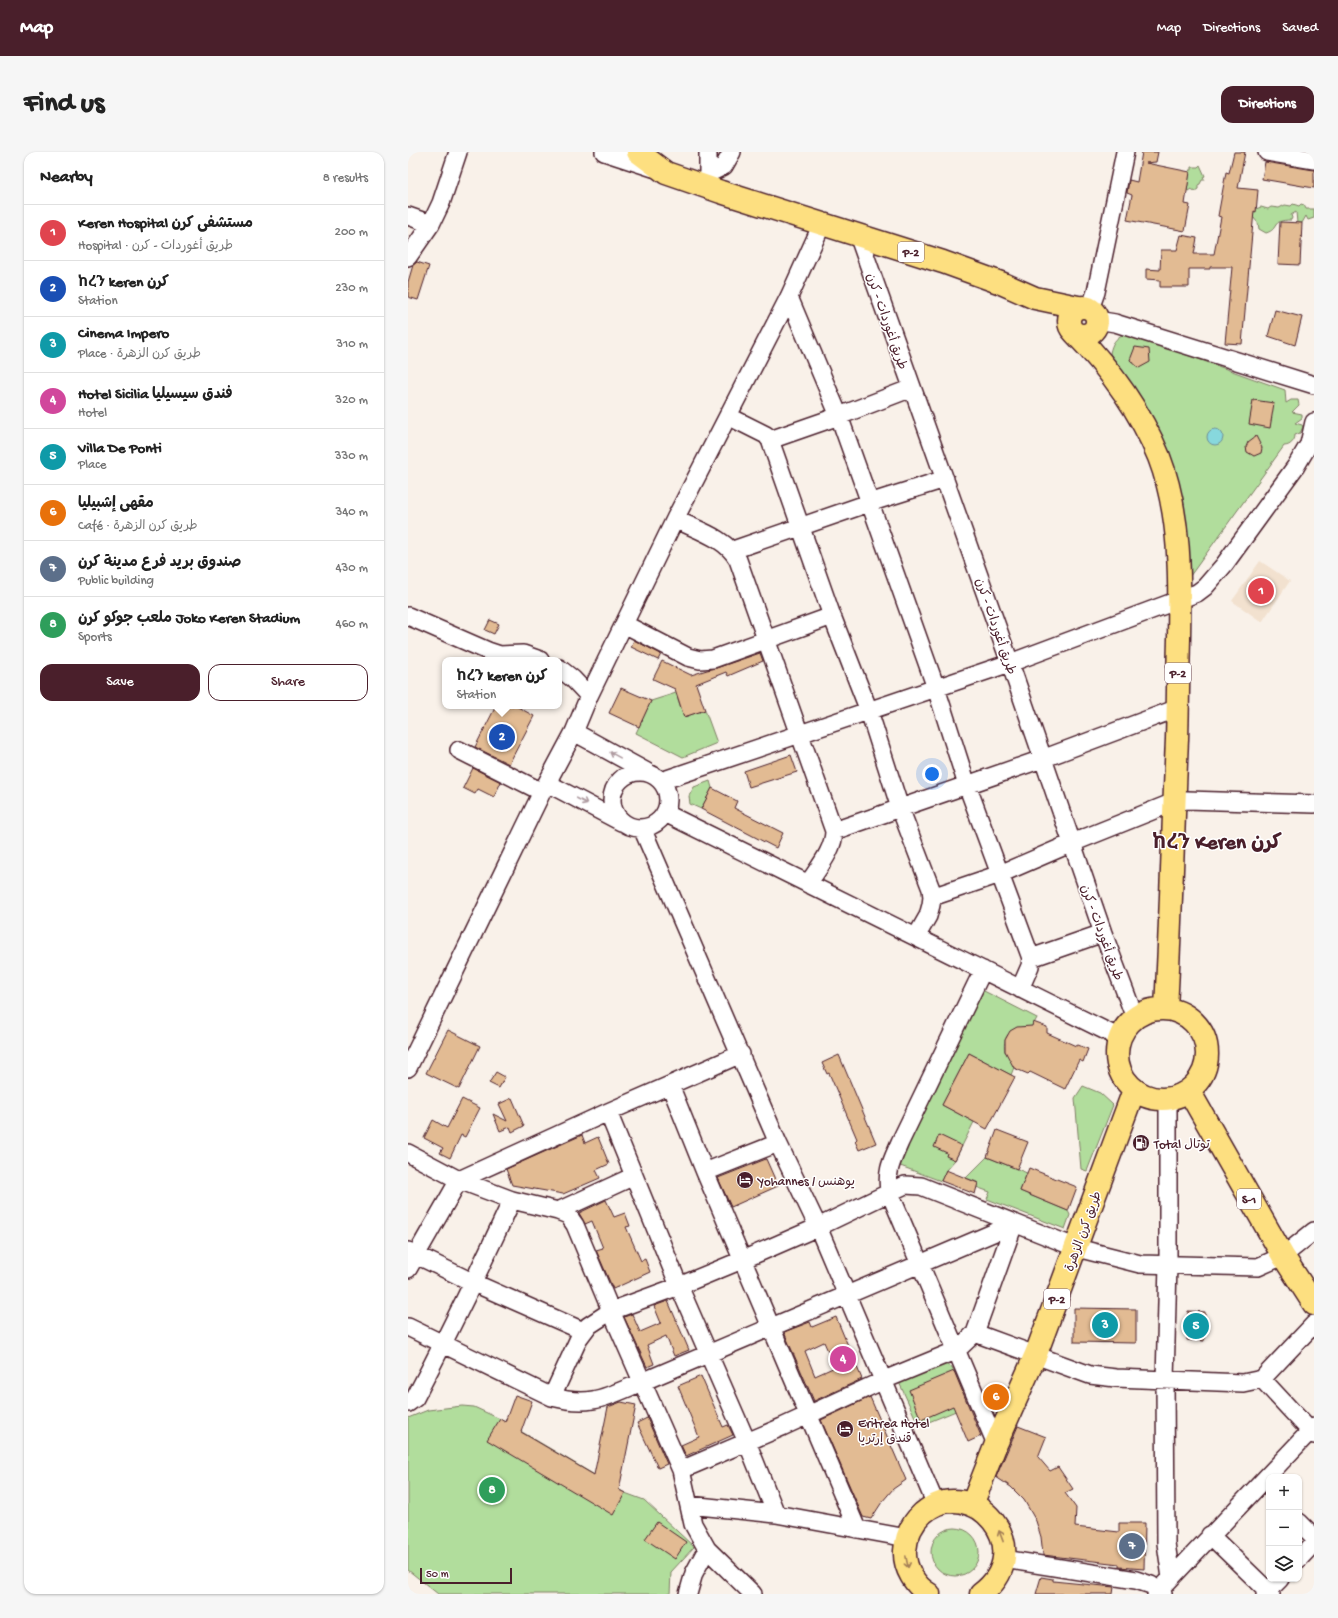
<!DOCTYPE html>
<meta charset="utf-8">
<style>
:root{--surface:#fff;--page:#f6f6f6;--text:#222;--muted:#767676;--line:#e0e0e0;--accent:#4a1f2b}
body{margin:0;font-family:"Gochi Hand","Playpen Sans Arabic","Noto Sans Ethiopic",sans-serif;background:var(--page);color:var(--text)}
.controls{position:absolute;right:12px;bottom:12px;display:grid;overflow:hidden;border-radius:8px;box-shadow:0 1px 3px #0004}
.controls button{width:36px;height:36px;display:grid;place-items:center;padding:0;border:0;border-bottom:1px solid var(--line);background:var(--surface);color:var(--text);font:20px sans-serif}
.scale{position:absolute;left:12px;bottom:10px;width:92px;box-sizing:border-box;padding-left:4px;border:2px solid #4a1f2b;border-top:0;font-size:11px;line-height:14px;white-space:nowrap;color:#4a1f2b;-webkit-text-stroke:3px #fff;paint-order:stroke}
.you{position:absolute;left:524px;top:622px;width:14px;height:14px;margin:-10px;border:3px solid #fff;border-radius:50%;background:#1a73e8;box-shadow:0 0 0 6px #1a73e833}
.badge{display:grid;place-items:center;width:26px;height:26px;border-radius:50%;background:var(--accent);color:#fff;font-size:13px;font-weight:700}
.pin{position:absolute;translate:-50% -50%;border:2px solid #fff;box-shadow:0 1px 4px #0006}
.popup{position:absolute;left:34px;top:505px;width:120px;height:52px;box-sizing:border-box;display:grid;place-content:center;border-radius:8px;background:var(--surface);filter:drop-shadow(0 1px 3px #0005);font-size:13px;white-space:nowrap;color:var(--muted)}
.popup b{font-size:15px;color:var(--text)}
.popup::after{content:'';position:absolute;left:50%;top:100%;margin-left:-8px;border:8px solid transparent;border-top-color:var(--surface)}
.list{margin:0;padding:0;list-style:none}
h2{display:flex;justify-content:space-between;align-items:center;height:52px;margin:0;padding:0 16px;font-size:17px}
h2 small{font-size:13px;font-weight:400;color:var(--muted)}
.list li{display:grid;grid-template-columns:26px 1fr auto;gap:12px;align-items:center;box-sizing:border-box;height:56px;padding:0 16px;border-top:1px solid var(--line)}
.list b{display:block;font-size:15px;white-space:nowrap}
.list p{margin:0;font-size:13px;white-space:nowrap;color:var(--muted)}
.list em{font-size:13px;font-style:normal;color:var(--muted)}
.actions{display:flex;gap:8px;padding:12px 16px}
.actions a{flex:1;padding:9px 0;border:1px solid var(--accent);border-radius:12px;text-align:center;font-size:14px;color:var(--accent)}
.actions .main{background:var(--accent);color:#fff}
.icon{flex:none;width:22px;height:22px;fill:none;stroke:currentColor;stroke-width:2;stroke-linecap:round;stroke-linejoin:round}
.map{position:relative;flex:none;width:906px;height:1442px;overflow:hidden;border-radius:12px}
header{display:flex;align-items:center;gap:24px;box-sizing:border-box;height:56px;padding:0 20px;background:var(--accent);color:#fff}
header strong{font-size:19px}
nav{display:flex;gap:22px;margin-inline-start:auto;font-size:14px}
.intro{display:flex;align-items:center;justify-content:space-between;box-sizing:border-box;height:96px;padding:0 24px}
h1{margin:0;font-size:28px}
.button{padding:10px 18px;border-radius:12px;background:var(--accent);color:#fff;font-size:14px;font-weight:700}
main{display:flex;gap:24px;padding:0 24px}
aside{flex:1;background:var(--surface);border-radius:12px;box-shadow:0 1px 3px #0004}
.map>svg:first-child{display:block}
</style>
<header>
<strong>Map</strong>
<nav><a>Map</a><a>Directions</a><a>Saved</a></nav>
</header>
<div class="intro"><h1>Find us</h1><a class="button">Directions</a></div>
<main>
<aside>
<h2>Nearby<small>8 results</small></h2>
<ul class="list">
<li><span class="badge" style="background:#e0444e">1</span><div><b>Keren Hospital مستشفى كرن</b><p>Hospital · طريق أغوردات - كرن</p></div><em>200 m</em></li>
<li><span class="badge" style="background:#1a4fb4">2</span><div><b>ከረን keren كرن</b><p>Station</p></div><em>230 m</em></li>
<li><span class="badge" style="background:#0f9aa8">3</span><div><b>Cinema Impero</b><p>Place · طريق كرن الزهرة</p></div><em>310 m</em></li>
<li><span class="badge" style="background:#d1479c">4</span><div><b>Hotel Sicilia فندق سيسيليا</b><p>Hotel</p></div><em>320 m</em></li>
<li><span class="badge" style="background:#0f9aa8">5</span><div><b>Villa De Ponti</b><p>Place</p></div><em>330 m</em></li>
<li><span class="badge" style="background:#e8710a">6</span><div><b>مقهى إشبيليا</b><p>Café · طريق كرن الزهرة</p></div><em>340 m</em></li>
<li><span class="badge" style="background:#5c6f8a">7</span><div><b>صندوق بريد فرع مدينة كرن</b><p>Public building</p></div><em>430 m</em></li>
<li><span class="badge" style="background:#2e9e5b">8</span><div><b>ملعب جوكو كرن Joko Keren Stadium</b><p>Sports</p></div><em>460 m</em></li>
</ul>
<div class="actions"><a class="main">Save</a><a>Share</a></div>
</aside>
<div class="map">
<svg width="906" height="1442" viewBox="0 0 906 1442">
<rect width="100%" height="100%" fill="#f9f1e9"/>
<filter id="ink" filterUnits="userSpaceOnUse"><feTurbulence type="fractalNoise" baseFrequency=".025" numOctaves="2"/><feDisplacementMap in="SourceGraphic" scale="8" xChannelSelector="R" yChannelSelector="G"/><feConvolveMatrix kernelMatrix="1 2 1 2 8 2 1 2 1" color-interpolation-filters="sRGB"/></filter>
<g filter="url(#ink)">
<!-- built -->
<path fill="#f2e1cf" d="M852,409L882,429L854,470L824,449Z"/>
<!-- green -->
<path fill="#b1dd9c" stroke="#7e7e64" d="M792,13L797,24L795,25L797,28H794L792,32L790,33V37L787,39L783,37L780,39L779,38L782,18H784V15H790Z
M885,52L891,54L893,52L896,53L898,57H906V66L900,68L898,64L894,71H889L888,60L883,63L884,66L883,68C862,68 872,77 858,81L851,77L850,71L845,65L846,59H848V57L853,55L860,57L863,55L871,56L877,53L883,54Z
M716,182L723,183L877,238L878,251L883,248H890L891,253L884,260L894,262V266L887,271L894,273L895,275L892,281L887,283C887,289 882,294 876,294L782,424L779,384L702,201C704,192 707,186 716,182Z
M268,541L276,565L297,558L309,591L275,605L228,581L243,549Z
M302,629L304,636L293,657L282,652L281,644L286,635Z
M574,838L629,866L623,877C607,872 593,882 597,900L608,910L603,923L561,901L534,953L566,970L547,1008L538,1018L533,1029L487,1012Z
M675,934L692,941L705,953L679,1019L673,1017L667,946Z
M579,1005L619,1021L612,1039L660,1059L662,1063L657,1077L579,1047L582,1040L568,1035L569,1030L558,1026Z
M531,1210L544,1215L560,1254L511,1274L490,1228Z
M54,1254L66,1255L92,1267L217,1341L236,1348L286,1395L263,1420L262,1442H30L0,1418V1266L20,1258Z
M523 1400a24 24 0 1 1 48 0a24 24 0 1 1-48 0Z"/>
<!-- water -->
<path fill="#87d8dd" stroke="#6f8e96" d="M799 285a8 8 0 1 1 16 0a8 8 0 1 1-16 0Z"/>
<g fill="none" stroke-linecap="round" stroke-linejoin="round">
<!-- stream -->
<path stroke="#6f8e96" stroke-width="3.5" d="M0,1439L2,1442"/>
</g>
<!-- building -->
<path fill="#e2bb93" stroke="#4a1f2b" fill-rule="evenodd" d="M734,0H750L748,10L738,11L782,20L777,52L782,53L777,79L719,68L724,43L719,41L721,28L729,30Z
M826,0H837L830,36L850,38L848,60L846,59L834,192L817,191L824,115H802V117H781V135H752V128L738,127V117L752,118L753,98H769L773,83L789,86L786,102H806L813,65L810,64L818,20L821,21Z
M857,10L906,18V36L854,27Z
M872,70L894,71L892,113L870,112Z
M9,110L21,114L10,148L0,145V130L5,113Z
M867,158L894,165L887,193L860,184Z
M727,195L741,197L742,210L731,216L722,208Z
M845,248L866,251L862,276L841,272Z
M848,284L854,296L853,301L846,304L839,300L838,295L840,290Z
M82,468L91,472L86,482L77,478Z
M226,488L253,502L250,508L223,495Z
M352,501L355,509L320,524L318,520L288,532L297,558L276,565L267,537L245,527L254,509L283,523L299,518L308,516Z
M213,536L243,549L231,575L201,561Z
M88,554H108L126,564L101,612L67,595Z
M383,603L389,620L341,635L336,619Z
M65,616L93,630L86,645L70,637L67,642L55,636Z
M304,636L329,649L326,656L375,681L368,696L293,657Z
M625,870L639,875V881L668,894L670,893L680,897L675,910L671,908L657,937L622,920L620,922L606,916L597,899V888L602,879L609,875L624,874Z
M40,878L72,894L51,937L18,921Z
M561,901L607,925L579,977L534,953Z
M431,903L468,991L451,998L447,989L449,987L421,921L419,922L414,911Z
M88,920L97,925L91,936L81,931Z
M104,946L116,974L104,980L102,975L92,979L85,962L99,969L91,952Z
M54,947L72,956L57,985L53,983L42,1006L32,1001L35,996L16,986L25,968L39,976Z
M589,978L620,990L609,1017L579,1005Z
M174,983L177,991L190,985L201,1012L188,1018L192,1026L155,1042L104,1033L98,1017Z
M531,983L554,994L547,1008L538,1004L539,1001L526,995Z
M358,1007L370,1034L323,1055L310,1026Z
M621,1016L669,1035L660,1059L612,1039Z
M538,1018L570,1031L567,1042L533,1029Z
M198,1048L206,1065L217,1061L222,1074L218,1075L233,1109L237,1107L242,1120L205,1137L188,1098L195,1096L184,1069L177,1072L171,1061Z
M260,1149L281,1198L266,1204L258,1184L239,1193L246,1212L239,1215L216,1165L224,1162L232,1180L253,1171L246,1154Z
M666,1156L728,1157V1191L666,1190Z
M780,1159L797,1160L796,1189L779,1188Z
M428,1165L454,1227L406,1249L376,1180L402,1170L404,1175ZM416,1190L427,1215L407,1224L397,1199Z
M546,1219L573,1284L560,1290L545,1254L513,1268L501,1238Z
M293,1224L315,1275L320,1273L325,1283L278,1304L273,1293L291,1285L270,1234Z
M107,1243L124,1249L113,1280L186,1323L200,1255L213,1250L228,1253L211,1338L217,1341L205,1363L79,1288L92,1267L97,1270Z
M462,1245L498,1328L485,1337L474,1350L463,1367L455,1365L413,1268Z
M239,1266L259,1312L250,1316L229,1271Z
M610,1274L638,1285L630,1305L642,1319L650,1315L665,1337L657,1341L668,1356L667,1375L711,1380V1371H737L736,1417L711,1415V1412L635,1403L633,1385L628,1369L616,1348L603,1335L588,1325Z
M249,1370L278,1390L267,1407L237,1387Z
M633,1425L645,1427V1429L706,1435L705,1442H628Z"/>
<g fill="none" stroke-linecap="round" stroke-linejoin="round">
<!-- minor casing -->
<g stroke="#4a1f2b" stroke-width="20">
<path id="minor" d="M196,0L245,16
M859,0L906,8
M300,22L316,14L324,0
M294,33L300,22V0
M0,64L23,72
M450,83L602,511L695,781L727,866
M0,105L23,72L33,51L50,0
M381,145L431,264L528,536L559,633L623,806L622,814L612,837
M679,156L684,151L688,140L717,0
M689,168L707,171L906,233
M320,264L358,283L362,288L424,464L461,559L492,656L523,737L524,745L523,753L520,764L508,785
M362,288L431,264L504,236
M267,367C289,378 318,386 330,408L426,679C426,698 410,716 400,732
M325,398L461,351L537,327
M0,464L80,499L92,503L115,502L132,508
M216,472L280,505L292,508L305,507L424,464
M151,516L165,527L181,544
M166,580L239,620
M51,598L134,640
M204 648a28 28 0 1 1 56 0a28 28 0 1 1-56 0Z
M253,629L602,511L789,441L797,435L816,413L888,314L901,292L906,270
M139,631L213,670
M257,661L712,886
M234,676L370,991L410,1075L528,1353
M426,679L634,607L770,556
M524,745L592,722L664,691L766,650L779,648L906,652
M623,806L695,781
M575,818L492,990C484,1009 478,1018 481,1039L588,1292
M0,916L134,640L166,580L181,544L267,367L381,145L414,72
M262,933L297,1020L449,1377
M760,947V1112L757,1228L758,1391L763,1426
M200,960L271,1134L339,1290L368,1362
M0,1001L51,1028L104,1048L150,1059L160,1063L167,1073L203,1159L273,1318L285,1372L299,1397L345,1442
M297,1020L370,991
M150,1059L226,1024
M0,1099L66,1131L175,1179
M0,1117L51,1028L200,960L333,902
M0,1175L144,1245C184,1255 198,1245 234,1230L606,1072L567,1181L549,1198L476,1228L374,1275L273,1318
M567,1181L682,1223L708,1226L835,1231L854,1227L906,1172
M854,1227L906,1283
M144,1245L171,1186L180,1174L203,1159L271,1134L334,1108L410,1075L497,1033L513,1034L669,1096L732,1112L850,1115L875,1104L906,1079
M0,1251L7,1246C41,1181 73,1115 104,1048
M281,1353L368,1362L499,1386
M891,1370L906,1385
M802,1383L863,1442
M596,1407L728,1428L743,1433L755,1442
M891,1407L906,1391
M280,1442L286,1421L299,1397
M748,1442L906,1275
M857,1442L872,1427"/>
</g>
<!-- major casing -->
<g stroke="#4a1f2b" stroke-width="25">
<path id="major" d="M781,939L875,1104L906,1152"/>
</g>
<!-- highway casing -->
<g stroke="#4a1f2b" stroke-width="25">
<path id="highway" d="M230,0L258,21L313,40L535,110L593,131L627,146L670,155
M661 169a14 14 0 1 1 28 0a14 14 0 1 1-28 0Z
M666,180C702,217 731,256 751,305C773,362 772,427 771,487C770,521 770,554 769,587C765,677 763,766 758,856
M709 902a45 45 0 1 1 90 0a45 45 0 1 1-90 0Z
M564,1353L588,1292L628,1202L726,938
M521,1442C507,1434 496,1416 497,1399C498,1384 504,1371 515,1361C564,1319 633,1397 573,1442"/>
</g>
<!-- minor -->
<use href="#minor" stroke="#fff" stroke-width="17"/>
<!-- major -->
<use href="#major" stroke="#fddf80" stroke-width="22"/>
<!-- highway -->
<use href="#highway" stroke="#fddf80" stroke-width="22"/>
</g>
<!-- one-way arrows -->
<defs><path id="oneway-shaft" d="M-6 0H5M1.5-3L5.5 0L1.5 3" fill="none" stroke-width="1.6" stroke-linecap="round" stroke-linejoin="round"/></defs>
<g stroke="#ae9aa0">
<use href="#oneway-shaft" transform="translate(207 603) rotate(-151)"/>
<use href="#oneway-shaft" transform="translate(174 649) rotate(28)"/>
</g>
<g stroke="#a47f56">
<use href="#oneway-shaft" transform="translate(593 1384) rotate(-111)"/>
<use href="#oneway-shaft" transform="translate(499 1410) rotate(79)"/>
</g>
</g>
<!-- icons -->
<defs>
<g id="fuel-disc" transform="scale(0.9)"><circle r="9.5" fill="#4a1f2b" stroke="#fff"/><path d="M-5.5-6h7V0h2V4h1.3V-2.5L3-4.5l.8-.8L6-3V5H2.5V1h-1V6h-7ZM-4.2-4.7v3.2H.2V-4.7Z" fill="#fff"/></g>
<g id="hotel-disc" transform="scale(0.9)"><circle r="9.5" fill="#4a1f2b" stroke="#fff"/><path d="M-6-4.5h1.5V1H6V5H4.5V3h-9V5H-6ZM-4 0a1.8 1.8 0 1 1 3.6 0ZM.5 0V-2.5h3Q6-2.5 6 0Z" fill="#fff"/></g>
</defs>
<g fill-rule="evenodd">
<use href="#fuel-disc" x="733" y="991"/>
<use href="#hotel-disc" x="337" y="1028"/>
<use href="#hotel-disc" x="437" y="1277"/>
</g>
<g text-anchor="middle" stroke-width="3" stroke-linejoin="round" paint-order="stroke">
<!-- shield labels -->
<g fill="#fff" stroke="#80626b" stroke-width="1">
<rect x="490" y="90" width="26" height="20" rx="3"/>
<rect x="757" y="511" width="26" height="20" rx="3"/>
<rect x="829" y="1037" width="24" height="20" rx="3"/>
<rect x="636" y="1137" width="26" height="20" rx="3"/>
</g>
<g font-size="12" font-weight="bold" fill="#4a1f2b">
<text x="503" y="104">P-2</text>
<text x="770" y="525">P-2</text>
<text x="841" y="1051">S-1</text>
<text x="649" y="1151">P-2</text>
</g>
<!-- street labels -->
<g font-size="13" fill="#4a1f2b" stroke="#fff">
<text transform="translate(480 169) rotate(71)" y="5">طريق أغوردات - كرن</text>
<text transform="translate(589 474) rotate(71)" y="5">طريق أغوردات - كرن</text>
<text transform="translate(695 780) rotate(70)" y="5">طريق أغوردات - كرن</text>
<text transform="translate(674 1079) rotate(-70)" y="5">طريق كرن الزهرة</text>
</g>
<!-- poi labels -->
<g font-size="13" fill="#4a1f2b" stroke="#fff" text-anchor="start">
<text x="746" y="996">Total توتال</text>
<text x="350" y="1033">Yohannes / يوهنس</text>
<text x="450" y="1275">Eritrea Hotel<tspan x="450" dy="15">قندق إرتريا</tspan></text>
</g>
<!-- town labels -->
<g font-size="21" font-weight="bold" fill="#4a1f2b" stroke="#fff">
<text x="809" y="696">ከረን Keren كرن</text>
</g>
</g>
</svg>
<div class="controls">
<button>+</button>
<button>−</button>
<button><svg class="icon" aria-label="layers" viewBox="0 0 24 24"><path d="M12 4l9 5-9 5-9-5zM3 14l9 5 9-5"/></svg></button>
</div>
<div class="scale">50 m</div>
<div class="you"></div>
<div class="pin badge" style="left:853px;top:439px;background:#e0444e">1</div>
<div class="pin badge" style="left:94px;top:585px;background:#1a4fb4">2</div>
<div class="popup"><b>ከረን keren كرن</b>Station</div>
<div class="pin badge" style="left:697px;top:1173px;background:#0f9aa8">3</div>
<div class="pin badge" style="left:435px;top:1207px;background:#d1479c">4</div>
<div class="pin badge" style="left:788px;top:1174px;background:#0f9aa8">5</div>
<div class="pin badge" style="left:588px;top:1245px;background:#e8710a">6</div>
<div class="pin badge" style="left:724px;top:1394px;background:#5c6f8a">7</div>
<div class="pin badge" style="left:84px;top:1338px;background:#2e9e5b">8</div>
</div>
</main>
